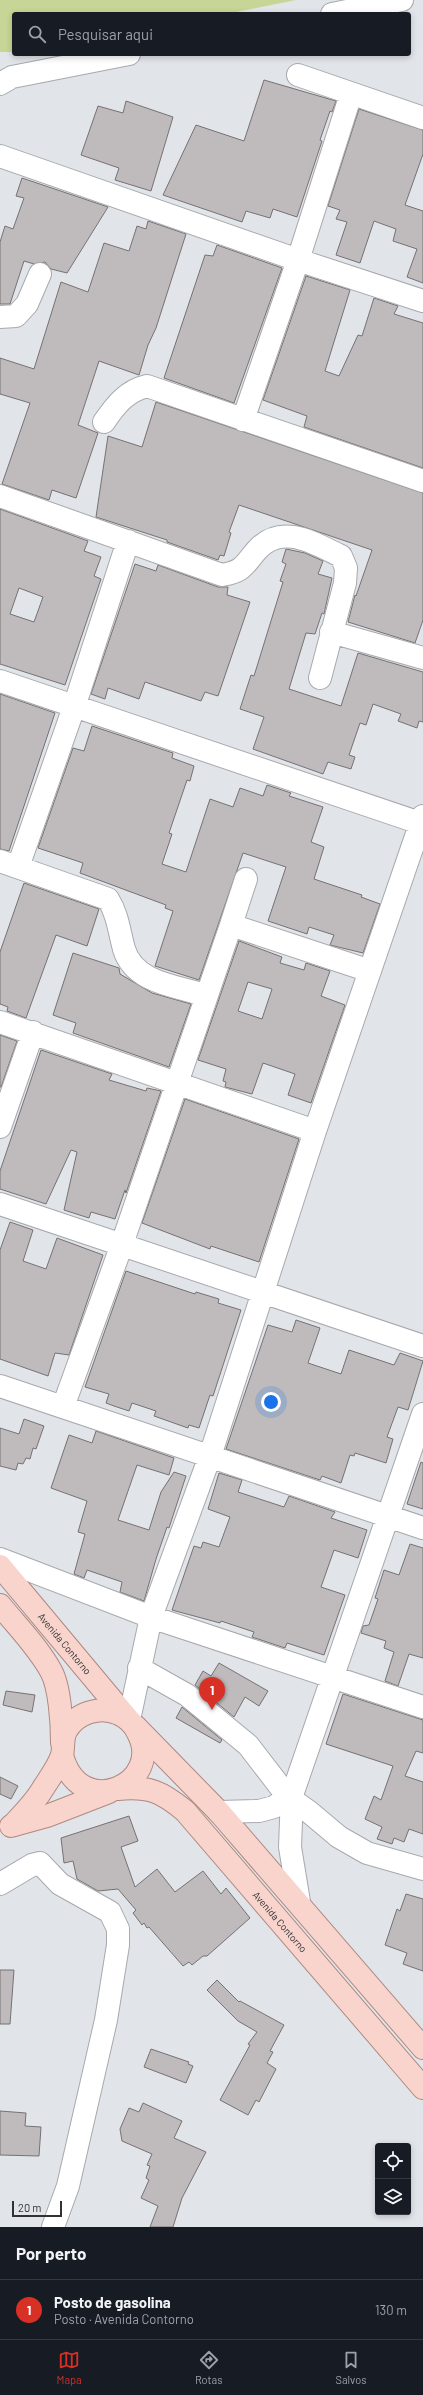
<!DOCTYPE html>
<html lang="pt">
<meta charset="utf-8">
<style>
:root{--surface:#171b24;--page:#20242c;--text:#f1f3f6;--muted:#9ea1a6;--line:#363941;--accent:#d93025}
body{margin:0;font-family:Barlow,sans-serif;background:var(--page);color:var(--text)}
.controls{position:absolute;right:12px;bottom:12px;display:grid;overflow:hidden;border-radius:4px;box-shadow:0 2px 6px #0003}
.controls button{width:36px;height:36px;display:grid;place-items:center;padding:0;border:0;border-bottom:1px solid var(--line);background:var(--surface);color:var(--text);font:20px sans-serif}
.scale{position:absolute;left:12px;bottom:10px;width:50px;box-sizing:border-box;padding-left:4px;border:2px solid #313234;border-top:0;font-size:11px;line-height:14px;white-space:nowrap;color:#313234;-webkit-text-stroke:3px #e1e4e8;paint-order:stroke}
.you{position:absolute;left:271px;top:1402px;width:14px;height:14px;margin:-10px;border:3px solid #fff;border-radius:50%;background:#1a73e8;box-shadow:0 0 0 6px #1a73e833}
.badge{display:grid;place-items:center;width:26px;height:26px;border-radius:50%;background:var(--accent);color:#fff;font-size:13px;font-weight:700}
.pin{position:absolute;translate:-50% -33px;filter:drop-shadow(0 1px 2px #0008)}
.pin::after{content:'';position:absolute;top:21px;width:14px;height:12px;background:inherit;clip-path:polygon(0 0,100% 0,50% 100%)}
.list{margin:0;padding:0;list-style:none}
h2{display:flex;justify-content:space-between;align-items:center;height:52px;margin:0;padding:0 16px;font-size:17px}
h2 small{font-size:13px;font-weight:400;color:var(--muted)}
.list li{display:grid;grid-template-columns:26px 1fr auto;gap:12px;align-items:center;box-sizing:border-box;height:60px;padding:0 16px;border-top:1px solid var(--line)}
.list b{display:block;font-size:15px;white-space:nowrap}
.list p{margin:0;font-size:13px;white-space:nowrap;color:var(--muted)}
.list em{font-size:13px;font-style:normal;color:var(--muted)}
.icon{flex:none;width:22px;height:22px;fill:none;stroke:currentColor;stroke-width:2;stroke-linecap:round;stroke-linejoin:round}
.map{position:relative;flex:none;width:423px;height:2227px;overflow:hidden}
.search{position:absolute;background:var(--surface);box-shadow:0 2px 6px #0003;left:12px;right:12px;top:12px;height:44px;display:flex;align-items:center;gap:10px;box-sizing:border-box;padding:0 14px;border-radius:4px;color:var(--muted);font-size:15px}
.sheet{height:112px;background:var(--surface)}
nav{display:flex;justify-content:space-around;align-items:center;box-sizing:border-box;height:56px;border-top:1px solid var(--line);background:var(--surface);font-size:11px;color:var(--muted)}
nav a{display:grid;justify-items:center;gap:2px}
nav .on{color:var(--accent)}
.map>svg:first-child{display:block}
</style>
<div class="map">
<svg width="423" height="2227" viewBox="0 0 423 2227">
<rect width="100%" height="100%" fill="#e1e4e8"/>
<!-- green -->
<path fill="#c7d696" d="M0,0H296L226,14H14V52H0Z"/>
<!-- building -->
<path fill="#bfbbbd" stroke="#767274" fill-rule="evenodd" d="M264,80L336,101L332,112L330,111L320,140L322,141L297,217L273,209L270,218L246,211L242,222L163,195L196,125L244,141Z
M126,101L173,117L151,191L115,180L119,168L81,155L98,106L123,113Z
M359,109L423,130V154L405,205L423,211V283L407,277L417,249L393,241L396,229L374,221L360,263L336,255L347,222L336,219L340,210L328,206Z
M22,178L108,207L67,273L51,269L45,262L34,264L24,261L10,304H0V242L5,226L13,229L24,198L16,196Z
M148,221L186,234L156,328L148,345L139,375L99,361L78,425L98,433L76,498L52,490L49,500L2,484L30,403L0,394V358L34,369L61,282L88,292L104,243L129,251L137,226L146,229Z
M217,245L282,268L234,403L164,378L205,255L213,256Z
M306,276L350,290L325,371L339,376L358,335L362,336L374,298L398,306L394,314L423,323V468L304,427L307,416L263,400Z
M156,402L423,493V620L415,643L348,622L355,595L356,596L372,550L239,505L229,532L231,533L224,556L220,555L218,560L167,542V540L96,517L108,436L142,447Z
M0,509L88,541L84,551L101,557L94,576L101,579L65,685L0,664ZM19,588L43,597L34,622L10,614Z
M286,549L305,553L323,561L318,574L332,578L324,614L322,613L315,634L306,633L289,689L341,706L358,653L423,672V722L419,721L417,728L398,721L401,714L373,704L366,725L360,723L349,755L355,757L351,769L328,762L323,774L253,749L264,717L240,709L251,675L254,676L283,582L280,581L286,564L282,562Z
M135,564L156,571L158,565L218,587H228L227,595L250,602L218,696L205,692L201,701L145,682L139,699L108,688L105,699L91,694Z
M0,694L55,713L9,851L0,849Z
M92,726L173,753L172,758L194,766L190,781L187,780L169,833L172,834L162,864L186,872L210,799L233,807L240,788L263,796L267,785L291,793L289,796L323,807L311,842L324,847L314,879L362,895L361,897L380,904L363,953L330,945L334,935L309,927L307,934L268,921L286,867L243,853L199,980L155,966L173,911L165,908L166,905L80,873L83,863L38,848L73,748L84,751Z
M24,883L99,909L87,946L56,935L26,1018L7,1011L8,1007L0,1004V952Z
M239,941L282,957L280,963L304,970L306,963L330,971L321,996L345,1005L311,1103L288,1095L295,1074L263,1063L252,1094L225,1087L226,1082L223,1081L226,1069L198,1060ZM248,982L272,989L262,1019L238,1011Z
M73,953L119,968L120,974L152,993L191,1004L169,1067L73,1033L76,1023L53,1015Z
M0,1035L17,1041L1,1087H0Z
M41,1050L112,1074L109,1080L146,1091L147,1088L161,1091L126,1193L125,1190L115,1219L91,1212L89,1218L64,1210L77,1152L71,1150L46,1204L0,1189V1171Z
M185,1099L299,1139L259,1262L211,1246L210,1249L142,1223Z
M10,1222L33,1230L23,1261L46,1269L57,1238L103,1255L69,1355L55,1353L48,1376L0,1359V1250Z
M126,1271L195,1294L196,1292L219,1299L218,1303L241,1310L213,1396L210,1395L199,1428L189,1425L188,1428L154,1416L156,1411L132,1403L129,1411L114,1406L106,1403L109,1394L85,1387Z
M296,1320L320,1328L308,1363L341,1374L349,1350L394,1365L400,1353L423,1361L408,1410L398,1407L387,1437L393,1439L386,1463L355,1453L354,1456L350,1455L341,1483L322,1476L320,1480L226,1449L268,1325L292,1332Z
M24,1419L44,1426L36,1449L33,1448L30,1459L26,1458L23,1464L18,1463L16,1470L0,1466V1428L19,1434Z
M96,1431L174,1458L169,1475L137,1465L118,1520L149,1530L161,1492L174,1472L186,1476L169,1528L167,1527L156,1559L144,1601L120,1592L122,1582L87,1570L84,1578L74,1574L85,1534L78,1532L87,1501L51,1488L69,1435L92,1443Z
M421,1462L423,1463V1509L407,1504Z
M219,1473L242,1480L238,1492L284,1507L289,1496L335,1512L331,1518L367,1530L358,1558L334,1550L321,1587L345,1595L324,1655L287,1643L285,1648L252,1637L254,1632L221,1621L220,1623L172,1610L194,1546L201,1548L203,1542L219,1547L230,1517L208,1509Z
M410,1544L423,1548V1658L409,1654L398,1686L385,1681L394,1652L384,1648L386,1641L361,1633L363,1626L369,1625L378,1599L375,1598L384,1570L399,1575Z
M219,1663L268,1691L259,1706L245,1697L234,1717L195,1685L203,1671L211,1676Z
M6,1691L35,1695L32,1712L3,1705Z
M343,1694L423,1720V1753L416,1751L405,1776L423,1782V1834L409,1829L404,1842L394,1838L392,1844L377,1839L382,1827L365,1819L374,1796L381,1800L393,1766L326,1744Z
M182,1707L222,1740L220,1743L176,1718Z
M0,1777L18,1786L11,1799L0,1794Z
M129,1816L138,1841L121,1847L135,1887L157,1869L175,1892L203,1871L221,1894L226,1888L250,1918L207,1956H203L192,1965L189,1962L183,1966L149,1927L147,1928L144,1923L142,1925L133,1913L136,1910L118,1889L98,1891L77,1879L73,1861L64,1863L61,1838Z
M406,1894L423,1899V1971L403,1964L407,1953L385,1945L397,1909L400,1911Z
M0,1970H14L10,2024H0Z
M217,1980L239,2002L240,2001L284,2025L270,2051L273,2052L267,2063L276,2069L259,2102L256,2100L248,2115L220,2100L250,2045L248,2044L257,2032L238,2021L207,1990Z
M151,2049L189,2062L188,2064L193,2066L186,2083L144,2067Z
M143,2103L182,2121L174,2138L206,2152L182,2198L173,2227H150L158,2206L141,2198L149,2180L146,2178L150,2166L147,2165L152,2154L122,2141L120,2129L129,2108L139,2112Z
M0,2111L26,2113L25,2126L41,2127L39,2156L0,2155Z"/>
<g fill="none" stroke-linecap="round" stroke-linejoin="round">
<!-- minor casing -->
<g stroke="#a7a9ad" stroke-width="24">
<path id="minor" d="M332,14L402,0
M298,75L423,118
M0,84L12,77L129,54
M0,156L298,260L423,301
M0,317L16,316L27,304L40,274
M243,420L298,260L351,94
M104,422C115,406 126,391 147,386L423,481
M0,496L222,575C244,571 243,566 257,550C282,522 315,544 341,556L346,568L345,583L320,678
M331,632L423,658
M0,681L423,824
M0,861L108,899C118,915 119,931 124,949C134,983 176,986 205,995
M18,867L74,707L128,541
M246,879L231,925L370,971
M0,1022L315,1131
M0,1127L33,1032
M0,1204L423,1346
M0,1386L423,1528
M63,1407L121,1247L231,925
M0,1559L151,1617L423,1707
M139,1668L187,1695L248,1745L288,1797L308,1811L339,1837L367,1853L423,1869
M129,1720L151,1617L210,1456L315,1131L423,816
M219,1812L259,1811L274,1807L292,1795
M0,1884L32,1865L40,1863L60,1884L110,1912L118,1929V1945L106,2020L68,2186L53,2227
M299,1902L290,1847L292,1795L423,1414"/>
</g>
<!-- major casing -->
<g stroke="#af8981" stroke-width="24">
<g id="major">
<path id="s1" d="M0,1566L127,1718"/>
<path d="M0,1605C17,1626 38,1647 51,1671C60,1687 62,1724 62,1743"/>
<path d="M135,1726L219,1812L423,2048"/>
<path id="s2" d="M118,1789C150,1786 162,1792 185,1811L423,2088"/>
<path d="M13,1825C23,1814 35,1802 42,1790C48,1780 59,1766 62,1755C64,1747 62,1739 66,1731C76,1713 100,1705 119,1714C128,1718 134,1724 138,1733C165,1783 80,1823 62,1755"/>
<path d="M11,1826L47,1816L109,1792"/>
</g>
</g>
<!-- minor -->
<use href="#minor" stroke="#fff" stroke-width="22"/>
<!-- major -->
<use href="#major" stroke="#f8d4cc" stroke-width="22"/>
</g>
<g text-anchor="middle" stroke-width="4" stroke-linejoin="round" paint-order="stroke">
<!-- street labels -->
<g font-size="10" fill="#313234" stroke="#e1e4e8">
<text dy="4" stroke="none"><textPath href="#s1" startOffset="101">Avenida Contorno</textPath></text>
<text dy="4" stroke="none"><textPath href="#s2" startOffset="219">Avenida Contorno</textPath></text>
</g>
</g>
</svg>
<div class="controls">
<button><svg class="icon" aria-label="locate" viewBox="0 0 24 24"><circle cx="12" cy="12" r="6"/><path d="M12 2v4M12 18v4M2 12h4M18 12h4"/></svg></button>
<button><svg class="icon" aria-label="layers" viewBox="0 0 24 24"><path d="M12 4l9 5-9 5-9-5zM3 14l9 5 9-5"/></svg></button>
</div>
<div class="scale">20 m</div>
<div class="you"></div>
<div class="pin badge" style="left:212px;top:1710px">1</div>
<div class="search"><svg class="icon" aria-label="search" viewBox="0 0 24 24"><circle cx="10" cy="10" r="6"/><path d="M15 15l6 6"/></svg>Pesquisar aqui</div>
</div>
<section class="sheet">
<h2>Por perto<small></small></h2>
<ul class="list">
<li><span class="badge">1</span><div><b>Posto de gasolina</b><p>Posto · Avenida Contorno</p></div><em>130 m</em></li>
</ul>
</section>
<nav>
<a class="on"><svg class="icon" aria-label="map" viewBox="0 0 24 24"><path d="M3 6l6-2 6 2 6-2v14l-6 2-6-2-6 2zM9 4v14M15 6v14"/></svg>Mapa</a>
<a><svg class="icon" aria-label="directions" viewBox="0 0 24 24"><path d="M12 3l9 9-9 9-9-9zM9 14v-3h6M13 9l2 2-2 2"/></svg>Rotas</a>
<a><svg class="icon" aria-label="saved" viewBox="0 0 24 24"><path d="M7 4h10v16l-5-4-5 4z"/></svg>Salvos</a>
</nav>
